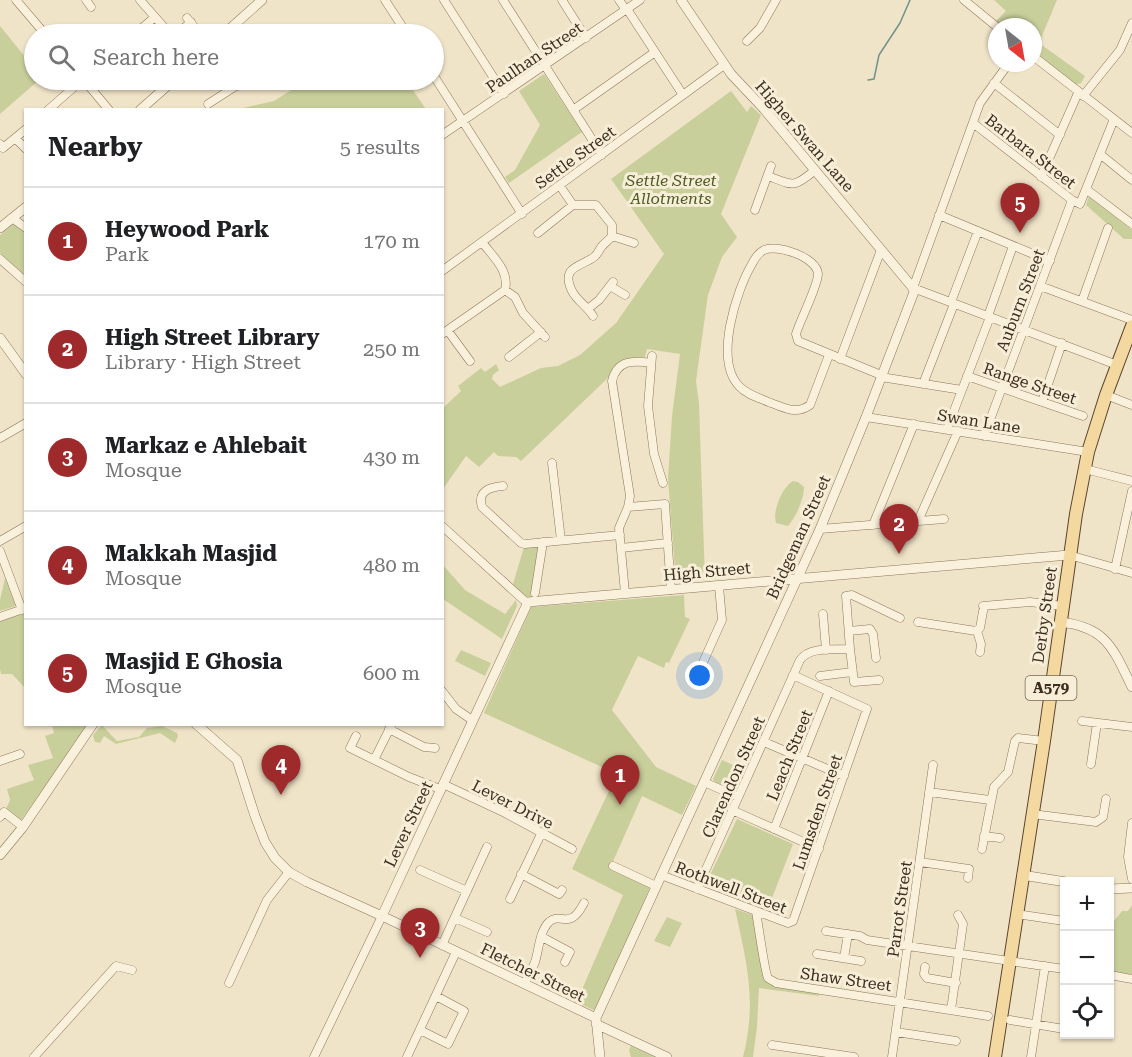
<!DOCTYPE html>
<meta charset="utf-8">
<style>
:root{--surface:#fff;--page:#f6f6f6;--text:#202124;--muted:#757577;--line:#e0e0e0;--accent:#9e2a2b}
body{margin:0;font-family:"Roboto Serif",serif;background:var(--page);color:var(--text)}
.controls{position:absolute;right:18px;bottom:18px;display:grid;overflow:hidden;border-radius:0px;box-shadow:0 2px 4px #0004}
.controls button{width:54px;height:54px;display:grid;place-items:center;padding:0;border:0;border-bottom:2px solid var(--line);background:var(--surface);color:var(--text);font:30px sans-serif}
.compass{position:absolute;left:988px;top:18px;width:54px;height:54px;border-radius:50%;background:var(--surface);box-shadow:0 2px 4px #0004;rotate:149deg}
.you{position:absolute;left:700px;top:676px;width:21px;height:21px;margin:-15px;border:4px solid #fff;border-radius:50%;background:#1a73e8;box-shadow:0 0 0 9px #1a73e833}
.badge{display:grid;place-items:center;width:39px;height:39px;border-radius:50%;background:var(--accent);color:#fff;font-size:20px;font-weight:700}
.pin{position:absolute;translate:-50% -50px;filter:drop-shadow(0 2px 3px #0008)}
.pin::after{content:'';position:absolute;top:32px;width:21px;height:18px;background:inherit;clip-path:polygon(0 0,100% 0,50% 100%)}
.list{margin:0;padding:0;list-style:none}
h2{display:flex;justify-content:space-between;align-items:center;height:78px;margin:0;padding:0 24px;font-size:26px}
h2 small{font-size:20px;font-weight:400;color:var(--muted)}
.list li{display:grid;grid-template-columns:39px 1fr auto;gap:18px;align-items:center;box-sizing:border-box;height:108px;padding:0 24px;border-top:2px solid var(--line)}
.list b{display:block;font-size:22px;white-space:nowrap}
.list p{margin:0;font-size:20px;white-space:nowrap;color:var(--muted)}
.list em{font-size:20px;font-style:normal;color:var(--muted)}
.icon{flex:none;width:33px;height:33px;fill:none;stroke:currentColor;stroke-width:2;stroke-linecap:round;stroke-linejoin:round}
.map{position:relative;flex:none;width:1132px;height:1057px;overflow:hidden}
.search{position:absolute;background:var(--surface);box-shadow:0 2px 4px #0004;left:24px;top:24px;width:420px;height:66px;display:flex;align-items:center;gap:15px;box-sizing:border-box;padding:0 21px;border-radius:33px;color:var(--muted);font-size:22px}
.panel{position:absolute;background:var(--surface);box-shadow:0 2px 4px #0004;left:24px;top:108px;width:420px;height:618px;border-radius:0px}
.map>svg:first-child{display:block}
</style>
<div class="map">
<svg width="1132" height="1057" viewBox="0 0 1132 1057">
<rect width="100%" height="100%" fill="#f0e4c8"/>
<!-- green -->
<path fill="#c9cf9b" d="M994,0H1057L1039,43L1085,76L1081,83L1074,85L1033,51V27H1004L996,21L1006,11Z
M0,26L34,68V80H39L0,114Z
M544,74L582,132L509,183L505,177L515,170L540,125L519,91Z
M307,80H406L426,109H239L274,101Z
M731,91L747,112L751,106L761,115L721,214L737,237L722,257L708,295L696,381L699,403L705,580L676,582L668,479L672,416L680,354L647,349L645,357C628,357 618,359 610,376L521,461L516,457L498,456L494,452L479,467L466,456L443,489V408L461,391L458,386L481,368L485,372L496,364L499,370L493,375L492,379L500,387L541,368L558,366L580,355L616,323L664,254L611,179Z
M1089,196L1132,230V239H1124L1086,205Z
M13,224L25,233V276L0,253V235Z
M793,481L798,482L804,487C804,499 796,517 788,526L776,523C772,512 782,487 793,481Z
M543,542L534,601L527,603L512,587L525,544Z
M443,565L465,590L505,614L516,600L517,606L502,639L443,599Z
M5,578L16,606L0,611V600Z
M684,595L685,617L690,619L669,663L666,662L664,668L638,656L612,710L656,767L696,786L682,815L642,796L611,866L651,885L596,1011L571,1000L580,994L623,895L572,869L617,774L484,713L531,607Z
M25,613V688L12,674H1L0,669V621Z
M461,650L491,663L485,676L455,661Z
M52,725H89L21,820L6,809L10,800L7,789L34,780L28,765L53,758L45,736L54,733Z
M102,725L117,741L139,737L147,728L162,726L177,733L178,736L175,743L160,733L116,744L104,736L100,743L95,742L93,735Z
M722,760L746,771L736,793L715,783L713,779Z
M737,819L793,844L767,911L718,890L710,875Z
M1132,905V975L1110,971V926L1122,911H1128Z
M735,909L753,915L758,936L764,980L775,986L819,993V996L759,988L757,1027L753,1057H743C757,1001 747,964 735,909Z
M667,917L682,923L670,947L654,941Z
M631,1046L655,1057H631L629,1050Z"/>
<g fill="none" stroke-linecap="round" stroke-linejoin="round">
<!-- stream -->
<path stroke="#6f938a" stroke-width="1.5" d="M868,80L874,79L879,55L900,23L910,0"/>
<!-- minor casing -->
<g stroke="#8d765c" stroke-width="9">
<path id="minor" d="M16,0L45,34
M86,0L91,7
M140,0L170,34
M385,0L407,34
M444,0L504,94
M503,0L602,155
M562,0L586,38
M619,0L626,10
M964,0L997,27
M627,9L683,95
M187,18L196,29
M135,34L155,17
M177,34L191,22
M357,34L367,30L370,31
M747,41L760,28L776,0
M1033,56L1132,133
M1009,63L980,103L913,288L1117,365
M434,76L522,214
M84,80L109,110
M994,83L1060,135
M1083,96L1120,50L1132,23
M208,104L236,86L260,83L267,80
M48,110L82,80
M573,110L655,52
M973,123L1072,200
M442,135L640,0
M15,138L26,149
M0,144L3,148L26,129
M1100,154L1132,180
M768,176C793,185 793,189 815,170
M1041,177L1078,93
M560,186L573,205H596L612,225V236C609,240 605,243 602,246C599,250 598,254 594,257C581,267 560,266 572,291C577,301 587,306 593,316
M1086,189L1132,224
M755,210L771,166
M939,215L1050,261
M12,218L26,228
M538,233L573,205
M612,236L634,243
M0,259L26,282
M442,271L724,65
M610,286L625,295
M1040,286L1132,320
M505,290L515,297L523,313L545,337
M1082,301L1108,228
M951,302L978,231
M589,308L599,300L613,282
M988,316L1013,246
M448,331L470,361
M442,334L505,290C510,271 493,257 482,242
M829,355L810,405C796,415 786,408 771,403C760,398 747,395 739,386C714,360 736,291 752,264C755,258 758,253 764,250C777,244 817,257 818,274C818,286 800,320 796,334L798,341L881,375
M652,356L648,406L654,454L663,483
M509,357L541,332
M840,359L881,250
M967,376L1083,416
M881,377L962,390
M923,384L954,304
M1106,395L1132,405
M1042,402L1062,343
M866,417L1088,452
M947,429L990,317
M984,436L1072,200L1080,204L1114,119
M0,438L26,423
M552,463L561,540
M1085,469L1132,481
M503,486C490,487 477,491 482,507L521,543L525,544L620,535
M628,507L665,504L671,590
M918,521L958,431
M873,525L914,424
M442,526L527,603
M820,529L944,519
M0,541L26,526
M621,548L668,543
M0,551L22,610
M1069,555L1132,573
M1115,569L1132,491
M535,593L543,542
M625,593L619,528L628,507L630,496L612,381C617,360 633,360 651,363
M983,606L1030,602L1062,606
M823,614L826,650
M0,617L26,608
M918,622L976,631L980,628L984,606
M849,631L870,629L873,634L876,658
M977,631L981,644L980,652
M850,649L854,682L879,680
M820,676L852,672
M696,678L722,620L719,586
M442,691L456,709L472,720
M1082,721L1132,727
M389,729L424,747L435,748
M356,736L350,748L409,777L440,789
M764,742L844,776
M374,760L391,726
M0,761L20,754
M1091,764L1097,723
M704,782L738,797
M443,784L505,813L572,849
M929,792L990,800
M732,810L819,849
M1032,814L1096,822L1103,817L1106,799
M0,817L4,812L23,827
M1132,823L1128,857L1132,879
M774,829L829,691
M984,836L1000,838
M982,849L994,787L1008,772L1015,741L1018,738L1044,741
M920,862L969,869L968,878
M613,866L656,886
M420,870L467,891
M521,874L559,894L562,890
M661,875L788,923L793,921L867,709L793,675
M697,889L800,660C810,646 834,650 850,649L846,596L852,595L900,618
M510,899L541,834
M756,912C758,922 765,974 768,978C770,980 774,981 776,983L988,1016
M1016,914L1064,921
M455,918L487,932
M826,931L860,936L867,940L1064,969
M542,937L570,952L565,962
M442,945L487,847
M817,954L861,961
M844,958L848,934
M925,967L924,974L927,978L956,983
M1110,975L1132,979
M229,983L267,900L289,872
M524,984C528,977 532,970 535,962C539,950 539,932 549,922C561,911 569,932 584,903
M951,1010L963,924L958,915
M1010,1020L1064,1029
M420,1030L448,1044L464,1011L436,996
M896,1032L956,1041
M772,1045L854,1057
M34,1057L116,966L132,970
M314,1057L382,916
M407,1057L456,952
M892,1057L933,765
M1031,1057L1045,966"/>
</g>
<!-- tertiary casing -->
<g stroke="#8d765c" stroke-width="10">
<path id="tertiary" d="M224,34L262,0
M140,110L174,80
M0,228L26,207
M0,338L26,374
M1060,622C1107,627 1113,649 1132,687
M196,724L237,760L255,816L265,842L275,858L289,872L307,882L382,916L596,1018
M0,855L23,827L93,724
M1022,875L1066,882
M1110,889L1132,888
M382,916L528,602L1069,555
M596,1024L667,1057
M600,1057L596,1018L820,529L866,417L914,292L913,288L764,109L731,74L681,0"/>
</g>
<!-- primary casing -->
<g stroke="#5b4430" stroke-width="14">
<path id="primary" d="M995,1057L1044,741L1076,514L1088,452L1106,395L1132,326"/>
</g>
<!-- minor -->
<use href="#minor" stroke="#faf1dc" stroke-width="8"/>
<!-- tertiary -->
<use href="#tertiary" stroke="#faf1dc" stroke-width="9"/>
<!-- primary -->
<use href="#primary" stroke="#f3d9a0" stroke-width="12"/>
</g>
<g text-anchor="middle" stroke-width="6" stroke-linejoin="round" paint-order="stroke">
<!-- shield labels -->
<rect fill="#f7eed8" stroke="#756857" stroke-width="1.5" x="1025.5" y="676" width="51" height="24" rx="4.5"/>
<g font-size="15" font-weight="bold" fill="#3d2e20">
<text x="1051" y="693">A579</text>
</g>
<!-- street labels -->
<g font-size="16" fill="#3d2e20" stroke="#f7eed8">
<text transform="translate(534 57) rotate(-34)" y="6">Paulhan Street</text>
<text transform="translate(805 136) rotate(49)" y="6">Higher Swan Lane</text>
<text transform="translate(1031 151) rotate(38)" y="6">Barbara Street</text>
<text transform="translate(575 157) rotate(-36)" y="6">Settle Street</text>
<text transform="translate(1020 300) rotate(-69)" y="6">Auburn Street</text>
<text transform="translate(1030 383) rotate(19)" y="6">Range Street</text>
<text transform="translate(979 421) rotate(9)" y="6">Swan Lane</text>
<text transform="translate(798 537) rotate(-66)" y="6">Bridgeman Street</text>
<text transform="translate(707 571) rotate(-5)" y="6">High Street</text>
<text transform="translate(1044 615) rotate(-82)" y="6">Derby Street</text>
<text transform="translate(789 755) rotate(-68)" y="6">Leach Street</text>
<text transform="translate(733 777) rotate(-66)" y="6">Clarendon Street</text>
<text transform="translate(513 804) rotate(27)" y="6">Lever Drive</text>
<text transform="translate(817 812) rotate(-71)" y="6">Lumsden Street</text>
<text transform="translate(408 824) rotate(-65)" y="6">Lever Street</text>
<text transform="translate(731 887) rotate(21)" y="6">Rothwell Street</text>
<text transform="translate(899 909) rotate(-82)" y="6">Parrot Street</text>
<text transform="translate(533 972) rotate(26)" y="6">Fletcher Street</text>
<text transform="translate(846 979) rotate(8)" y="6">Shaw Street</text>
</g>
<!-- park labels -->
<g font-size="16" font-style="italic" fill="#4d5a26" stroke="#f7eed8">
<text x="671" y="186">Settle Street<tspan x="671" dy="18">Allotments</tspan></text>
</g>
</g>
</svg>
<div class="controls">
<button>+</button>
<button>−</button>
<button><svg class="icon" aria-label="locate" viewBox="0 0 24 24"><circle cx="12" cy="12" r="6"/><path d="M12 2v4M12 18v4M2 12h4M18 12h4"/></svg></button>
</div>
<svg class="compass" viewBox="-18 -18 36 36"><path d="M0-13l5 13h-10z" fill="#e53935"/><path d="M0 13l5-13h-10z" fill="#757577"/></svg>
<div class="you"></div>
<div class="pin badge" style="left:620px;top:805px">1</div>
<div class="pin badge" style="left:899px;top:554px">2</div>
<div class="pin badge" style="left:420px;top:958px">3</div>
<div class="pin badge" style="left:281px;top:795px">4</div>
<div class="pin badge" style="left:1020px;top:233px">5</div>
<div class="search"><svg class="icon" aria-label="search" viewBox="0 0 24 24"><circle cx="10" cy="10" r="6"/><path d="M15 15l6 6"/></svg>Search here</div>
<section class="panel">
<h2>Nearby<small>5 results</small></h2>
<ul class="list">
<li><span class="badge">1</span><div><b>Heywood Park</b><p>Park</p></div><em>170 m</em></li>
<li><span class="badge">2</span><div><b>High Street Library</b><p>Library · High Street</p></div><em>250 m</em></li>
<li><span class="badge">3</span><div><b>Markaz e Ahlebait</b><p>Mosque</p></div><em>430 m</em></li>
<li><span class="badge">4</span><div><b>Makkah Masjid</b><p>Mosque</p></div><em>480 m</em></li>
<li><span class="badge">5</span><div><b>Masjid E Ghosia</b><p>Mosque</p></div><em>600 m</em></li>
</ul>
</section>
</div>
